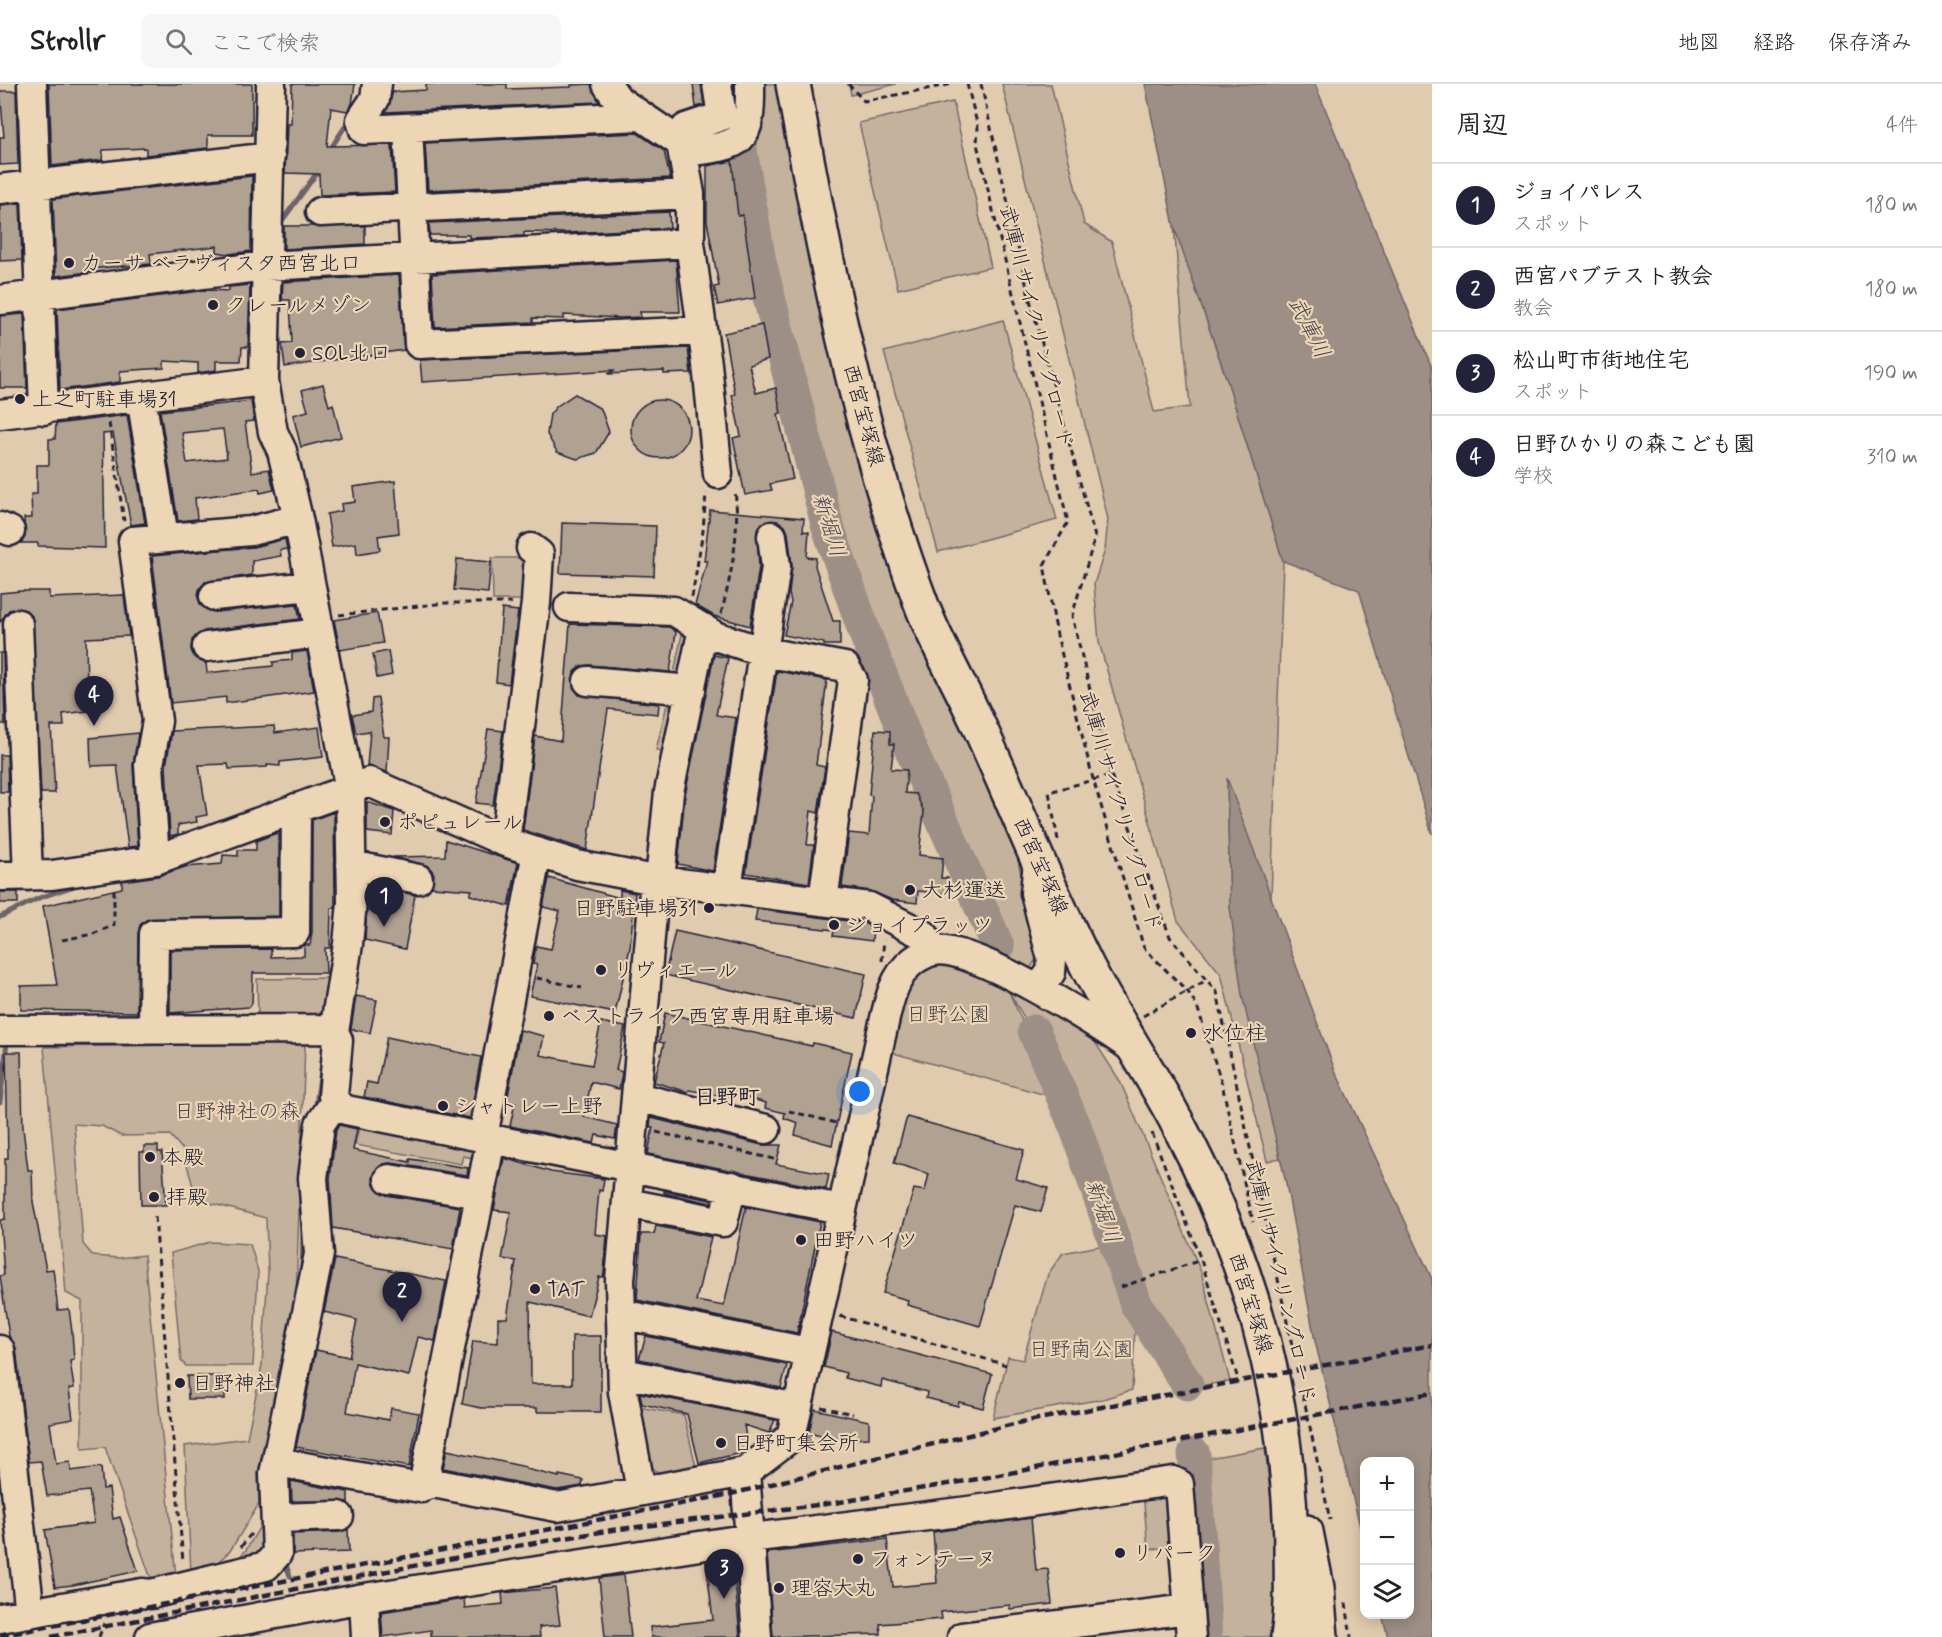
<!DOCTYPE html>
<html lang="ja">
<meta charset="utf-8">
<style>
:root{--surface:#fff;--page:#f6f6f6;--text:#222;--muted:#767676;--line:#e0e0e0;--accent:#22223b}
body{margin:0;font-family:Mynerve,"Klee One",sans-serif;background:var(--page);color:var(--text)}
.controls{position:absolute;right:18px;bottom:18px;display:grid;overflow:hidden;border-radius:12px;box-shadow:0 3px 15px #0003}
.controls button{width:54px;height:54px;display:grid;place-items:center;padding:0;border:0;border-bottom:2px solid var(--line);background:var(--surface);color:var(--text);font:30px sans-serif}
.you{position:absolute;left:860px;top:1008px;width:21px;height:21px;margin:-15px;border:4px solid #fff;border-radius:50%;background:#1a73e8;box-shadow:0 0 0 9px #1a73e833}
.badge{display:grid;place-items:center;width:39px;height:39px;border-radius:50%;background:var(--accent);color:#fff;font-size:20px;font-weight:700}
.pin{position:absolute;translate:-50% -50px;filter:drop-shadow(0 2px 3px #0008)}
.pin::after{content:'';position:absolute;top:32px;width:21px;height:18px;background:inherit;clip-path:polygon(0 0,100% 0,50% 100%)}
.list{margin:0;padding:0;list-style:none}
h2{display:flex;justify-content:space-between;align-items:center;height:78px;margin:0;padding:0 24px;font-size:26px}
h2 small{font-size:20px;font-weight:400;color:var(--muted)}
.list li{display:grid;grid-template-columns:39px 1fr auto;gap:18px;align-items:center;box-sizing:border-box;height:84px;padding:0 24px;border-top:2px solid var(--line)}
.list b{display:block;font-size:22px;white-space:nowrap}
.list p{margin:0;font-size:20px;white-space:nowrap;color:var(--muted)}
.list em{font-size:20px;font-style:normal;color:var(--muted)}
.icon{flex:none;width:33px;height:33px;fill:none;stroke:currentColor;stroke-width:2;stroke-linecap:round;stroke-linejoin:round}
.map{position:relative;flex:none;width:1432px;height:1553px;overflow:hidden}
header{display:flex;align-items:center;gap:36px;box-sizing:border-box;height:84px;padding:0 30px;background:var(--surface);border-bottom:2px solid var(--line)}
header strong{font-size:28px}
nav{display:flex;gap:33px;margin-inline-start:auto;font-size:21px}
.search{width:420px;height:54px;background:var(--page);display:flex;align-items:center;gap:15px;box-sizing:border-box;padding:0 21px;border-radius:12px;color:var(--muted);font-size:22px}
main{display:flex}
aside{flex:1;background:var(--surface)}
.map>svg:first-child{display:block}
</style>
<header>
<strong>Strollr</strong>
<div class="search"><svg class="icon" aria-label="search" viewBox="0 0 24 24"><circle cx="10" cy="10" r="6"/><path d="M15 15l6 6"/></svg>ここで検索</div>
<nav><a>地図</a><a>経路</a><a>保存済み</a></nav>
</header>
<main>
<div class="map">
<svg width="1432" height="1553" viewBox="0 0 1432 1553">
<rect width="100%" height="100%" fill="#e1cbae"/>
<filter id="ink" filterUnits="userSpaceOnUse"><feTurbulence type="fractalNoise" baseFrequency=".0167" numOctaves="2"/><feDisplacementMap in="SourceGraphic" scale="12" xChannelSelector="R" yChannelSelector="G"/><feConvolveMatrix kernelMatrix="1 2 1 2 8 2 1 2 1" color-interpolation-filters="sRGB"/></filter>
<g filter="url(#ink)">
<!-- green -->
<path fill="#c5b29d" stroke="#746a6c" stroke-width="1.5" d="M755,0H781L840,284L1006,719L1038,872L1030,885L987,864L858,566L826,476L785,234L746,61Z
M849,0H896L851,11Z
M1002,0H1051L1084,140L1112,158L1154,328L1190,323L1174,142L1227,296L1283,477L1271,814L1227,697L1230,823L1280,1074L1267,1077L1221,890L1178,837L1099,558L1094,500L1105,466L1108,435Z
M953,18L991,183L898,205L859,39Z
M1003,236L1057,436L938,468L884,268Z
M492,474H531L528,516H493Z
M684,540L696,546L685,593L672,599Z
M670,608L678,613L669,668L656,666Z
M947,873L1086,944L1120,997L1201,1188L1230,1297L1194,1303L1156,1231L1067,1007L1008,906L1057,1014L897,970L886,963L899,908L918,883Z
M328,894L322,934H258L257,895Z
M305,959L296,1211L258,1389L259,1420L230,1467L211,1484L191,1490L185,1362L247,1354L262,1281L268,1188L266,1134L210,1119L195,1110L183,1066L170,1051L121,1052L102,1042L74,1040L83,1160L93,1172L119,1174L144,1171L176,1493L158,1497L150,1492L105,1363L82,1365V1217L66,1209L44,963Z
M360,1038L480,1064L478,1075L463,1072L461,1080L355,1061Z
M210,1158L250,1160L258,1187L253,1282H186L181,1277L171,1169Z
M1104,1161L1113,1179L1135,1245L1132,1306L1103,1315L993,1334L1008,1273L1023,1276L1048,1190L1063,1169Z
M638,1323L684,1331L696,1383L659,1389L649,1381Z
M1265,1364L1277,1468L1273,1553H1214L1197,1376Z
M1167,1407L1178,1461L1148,1466L1143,1408Z
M267,1443L265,1468L229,1484L246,1466L259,1444Z"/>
<!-- water -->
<path fill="#9d8f85" stroke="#6c6367" stroke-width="1.5" d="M1145,0H1315L1432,284V750L1359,506L1283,477L1227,296L1174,142Z
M1227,694L1334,984L1432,1195V1553H1388L1382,1531L1410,1530V1378H1364V1459L1315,1257L1286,1099L1242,911L1230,823Z"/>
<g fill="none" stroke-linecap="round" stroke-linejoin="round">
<!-- stream -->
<path stroke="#6c6367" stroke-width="5" d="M329,67L350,35
M279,141L319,86
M0,833L39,814L80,800
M0,1018L7,958
M315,1027L322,980
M302,1188L303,1140
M285,1478L290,1492"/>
<!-- river -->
<path stroke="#9d8f85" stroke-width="33" d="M734,25L760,178L827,440L864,547L907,657L998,862
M1034,947L1075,1042L1136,1220L1187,1300
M1194,1370L1206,1553"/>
</g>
<!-- building -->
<path fill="#b1a191" stroke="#22223b" stroke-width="1.5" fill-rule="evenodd" d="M49,0H252V51H208V64L146,71V64L103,66L102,76L52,82Z
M292,0H355L352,20L347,27L331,24L327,62L392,61L395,108L320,111L319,90L285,89L287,40H291Z
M426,0H507V5L571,3V1L591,0L599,18L386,28L393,8L426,6Z
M693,0H701L704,21L696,23Z
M0,7H16L18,80L0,81V53H4Z
M637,49L664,67L670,94L428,106L425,59Z
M732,77L738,132L743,131L755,214L718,221L714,203L719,202L707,137V82Z
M252,92L251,167L229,170L217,168V162L150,170L151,180L89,185V188L56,192L53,115Z
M20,119L22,176L0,177V121Z
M669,128L670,144L566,149L524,148V152L469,154V151H430L429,139Z
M284,142H365V160L284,165Z
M676,176L680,228H640L641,233L621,234L564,231V235L533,234V238L435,243L432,190Z
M399,191L404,266L285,283L282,260L292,259L290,216H282L283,198Z
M250,201L248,263H242L241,277H216V286L198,289V279L164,277V284L120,287V298L60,306L57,225L208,206L229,207V203Z
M24,230L27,304H0V232Z
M762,241L768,275L749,281L756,309L776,304L781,329L778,330L793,395L770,400L772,406L745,411L733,354L741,352L732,311L735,310L724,249Z
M688,264L691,289L664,290V287L608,290L615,286L422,298L420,276Z
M323,300L329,322L333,320L341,353L301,363L293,331L308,327L302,306Z
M575,310L601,325L609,348L596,369L577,375L557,368L547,350L550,330L557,322Z
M631 345a29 29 0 1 1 58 0a29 29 0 1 1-58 0Z
M251,317L254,337L245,338L252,388L269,385L274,406L260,409L259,405L195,414L197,435L178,437L160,327ZM223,345L227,374L187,379L182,349Z
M127,331L145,439L131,441L113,349L103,350L105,464L38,462V459H21L25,453L24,434H32L31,410H37V381H49V355H55L56,340Z
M395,397L399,449L378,452L380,466L357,470L356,459L332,463L327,430L342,427L341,420L355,418L353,403Z
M710,426L804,434L803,447L809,448L807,473L816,474L815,482L833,537H840V561H824V559L784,551L791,518L789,510L792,481L788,449L785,442L778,437L762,439L757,446L759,483L750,542L714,532L695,521L707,477H704Z
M562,439L656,442L654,492L560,489Z
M285,455L287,465L280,466L281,472L252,477V491L205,498L199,506L198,514L201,522L215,528L297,520L300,535L204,547L192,556L191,566L194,573L206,579L207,589L273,582V578L292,576V569L307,567L314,607L226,619V613L171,619L152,472L253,463Z
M457,475L491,478L488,509L454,506Z
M21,507H49V514L124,511L129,552L86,554L87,609H95L96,626L63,630L64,642H51L55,709H41L32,532L26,526L17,524L9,526L0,538V509Z
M502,525L518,527L509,600L496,598Z
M377,529L383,559L340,566L334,536Z
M570,540L669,543L676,548L670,588L589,581L581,582L574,588L573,603L579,611L659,620L658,630L608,625L587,766L523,746L535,652L561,657Z
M388,567L392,591L377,594L373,570Z
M0,569H3L5,640H0Z
M714,571L728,574L716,631L736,634L713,787L678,780L685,711Z
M777,587L827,596L816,681L825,683L818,729L811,727L807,761H814L809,799L746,789Z
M378,614L384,653H389L387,688L367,682L370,647L356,649L352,631L371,628L372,615Z
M274,642L275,649L319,643L323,673L280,678V682L267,681V683L229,685L228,680L199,681L207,731L196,733L197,738L178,741V750L170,752L166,682L172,647Z
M488,645L503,647L493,721L476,719Z
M875,646L890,647V660H894L891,685L907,686L905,709L916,710L924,728L919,771L943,774L941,794H948L947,810L918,807L917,819L892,816L871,807L842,803L849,749L869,751L872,712L869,711Z
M138,649L133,682L138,762L128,763L117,681L91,682L90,654Z
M0,671H7L8,708H0Z
M367,718L394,727L392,751L367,748Z
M334,728L335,817V824H331L330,864H325L326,889H253L252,920L249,923L170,929V866L271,865V873L304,872V861H310L312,848V736Z
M274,750H279V832L146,836L140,841L138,850L137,928L21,926V902L57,901L43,822L122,804V797L158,792L185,783L222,780L223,771L238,772V766H256V757Z
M446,756L518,779L509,822L470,811L472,806L432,803L434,790L429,782L393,773L445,772Z
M549,794L620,814V806L635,809L630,864L615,929L530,912L537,881L533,880L536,862L551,865L560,827L543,823Z
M368,801L415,811L405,865L365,856Z
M0,808H18V819H0Z
M757,825L864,839L873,844L872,857L833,852L834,846L755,837Z
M675,847L866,890L856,934L665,891Z
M356,912L377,916L370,949L351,945Z
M665,929L812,962L813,959L852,968L832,1061L795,1051L798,1039L784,1034L785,1029L765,1024L766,1019L734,1010L733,1014L689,1006L688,1008L654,998L664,959L659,958Z
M601,938L625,943L616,986L622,988L621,995L619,1005L591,998L584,1033L617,1041L615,1055L596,1051L594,1059L510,1042L515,1019L507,1017L520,946L544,952L540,971L592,981Z
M387,953L481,973L470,1034L364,1013L367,998L377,1000Z
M6,968H21L23,1044L28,1086H32L33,1118L46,1186L53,1185L58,1226L69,1225L72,1248L74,1276L70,1277L74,1304L69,1305L73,1335L50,1339L56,1380L70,1378L71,1387L101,1383L103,1405L109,1404L113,1435L120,1433L138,1487L73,1501L55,1503L45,1446L94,1439L89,1407L47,1412L41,1377L29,1378L16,1264L9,1252L0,1192L4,1191L0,1136L5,1135V1074H8Z
M907,1033L1024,1066L1016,1095L1048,1104L1041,1128L1015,1121L980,1242L907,1221L908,1216L883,1209L914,1105L925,1107L929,1090L894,1079Z
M651,1034L762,1061H781L776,1080L829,1090L826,1105L648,1070L653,1043H650Z
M339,1041L357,1045L353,1066L410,1078V1075L468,1084L467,1091L391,1079L383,1080L373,1092L374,1101L386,1111L460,1123L453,1165L333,1144L330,1094L336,1046Z
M144,1062H158V1068H162L166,1121H141L140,1068H144Z
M504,1074L551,1088L604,1095L602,1107L599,1106L595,1150L607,1152L604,1189L603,1193H599L589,1232L530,1218L531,1300H572V1252H601V1328H537V1324H481L462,1320L473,1257L498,1259V1234H507L516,1177L502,1175L511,1128L494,1126Z
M664,1107L711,1116V1119L664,1109Z
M746,1123L820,1138L797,1249L637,1216L641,1150H654L656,1142L711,1153L696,1217L724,1222Z
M335,1175L446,1197L435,1257L418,1253L409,1292L355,1279L347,1328L389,1336L391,1324L419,1329L409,1383L296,1363L316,1266L349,1273L357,1236L324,1228Z
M832,1248L992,1290L983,1324L959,1318L958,1322L926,1314L927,1308L882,1296L881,1303L845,1294L846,1289L824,1283Z
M646,1252L787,1281L781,1304L639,1275Z
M187,1292H225V1315H188Z
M640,1309L775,1336L769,1349L744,1341L748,1365L745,1368L699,1379L687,1330L642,1320Z
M814,1325L869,1337V1354L846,1355L845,1358L809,1349Z
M447,1366L526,1383V1385L559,1393V1391L583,1396L582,1402L557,1406L443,1384Z
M291,1397L348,1408V1418L292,1417Z
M1031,1434L1036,1486L1048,1485L1052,1520L1010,1525V1521L941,1528L942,1535L880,1540L881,1550L773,1553L767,1469L887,1455L893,1503L937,1499L933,1448Z
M348,1445L349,1468L293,1470V1450L340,1448Z
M733,1475L740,1553H651L650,1543L713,1536L706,1478Z
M624,1491L631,1553H605L599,1494Z
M555,1504L560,1541L539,1543L540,1553H431V1546L383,1553L381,1528L464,1515L465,1524L503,1520L502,1509Z"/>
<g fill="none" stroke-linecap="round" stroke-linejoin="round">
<!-- minor casing -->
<g stroke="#22223b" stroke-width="33">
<path id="minor" d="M32,0L44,326
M271,0L264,297L273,348L282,367L298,435L350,706L352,818L348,860L334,948
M377,0L375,15L361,36L364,46L640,32
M607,0L618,16L681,59L690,110V159L707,280L718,390
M408,44L419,260L702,247
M681,59L686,44L722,32L717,0
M684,68C742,61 751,62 750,0
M0,105L270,73
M320,128L690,110
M0,216L266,182L690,159
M141,313L164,453
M0,330L264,297
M0,443L10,447
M214,512L310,502
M569,523L674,527L715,552L764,568L845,583L853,596L823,817
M18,540L28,792
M207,563L319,549
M588,597L691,606
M505,758L536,519L539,470L531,464
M155,776L149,681L157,637L133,457L251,447L298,435
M1038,777L1035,809L1052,875L1051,888L1039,904
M351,781L418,795
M0,792L52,791L155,776L369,698L505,758L577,781L655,796L869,823L924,851L934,866
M660,796L669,708L703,544
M727,804L776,483L772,452
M153,945L154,850L295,848L296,724
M0,946L326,945L334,948L338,956L333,1012L335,1018L346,1026L840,1125
M637,1013L766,1045
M483,1053L537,768
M491,1055L425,1392L428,1398L557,1423L745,1388L791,1353L881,952C887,927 891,894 913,877C918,873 928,868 934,867C971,859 1098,940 1131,963
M389,1095L480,1110
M627,1119L723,1138L732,1102
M621,1230L808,1268
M0,1266L30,1529
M623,1289L797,1324
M277,1378L421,1404L428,1398
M745,1388L757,1553
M641,1407L623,1308L620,1196L655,796
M277,1434L339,1432
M364,1514L366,1553
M0,1534L142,1509L151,1510L266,1482L277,1470L274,1390L319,1170L313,1094L320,1040L335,1018
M150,1553L364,1514L751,1454L968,1427L1173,1397L1179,1400L1191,1553
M962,1553L1189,1525"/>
</g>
<!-- major casing -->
<g stroke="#22223b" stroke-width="38">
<path id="major" d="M793,0C825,176 859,354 922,522C938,563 961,602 979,642C1016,723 1048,805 1088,884C1116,938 1151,988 1179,1042C1248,1172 1289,1314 1291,1462C1291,1492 1293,1523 1288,1553
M1306,1448L1317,1504L1321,1553"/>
</g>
<!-- path -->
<path stroke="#22223b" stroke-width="3" stroke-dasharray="6 4.5" stroke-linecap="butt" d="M848,0L864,17L953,0
M967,0L978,43L977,60L1068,438L1044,481L1057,551L1093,695L1144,864L1188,908L1197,922L1222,1000L1253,1138
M981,0L1029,212L1095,453L1072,532L1111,691L1170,853L1217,908L1293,1266
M109,339L124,437
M692,513L703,447L706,409
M721,530C732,489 740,448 735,406
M339,531L445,519H512
M1058,756L1049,708L1111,691
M62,856L93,850L114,841V805
M882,877L884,856
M537,894L582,904
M1143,932L1207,896
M789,1027L840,1040
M656,1048L774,1075
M1152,1049L1201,1176L1237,1292
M155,1133L183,1478
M1121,1203L1201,1176
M840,1232L1006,1281
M1303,1311L1330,1436
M821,1323L853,1330
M241,1463L253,1447
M1346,1519L1351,1553
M99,1553L104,1539"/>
<!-- minor -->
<use href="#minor" stroke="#edd6b6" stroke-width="28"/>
<!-- major -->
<use href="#major" stroke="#edd6b6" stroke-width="33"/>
<!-- rail -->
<path stroke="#22223b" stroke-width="4.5" stroke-dasharray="9 4.5" stroke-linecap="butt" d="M0,1552L731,1410L1022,1338L1432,1261
M51,1553L505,1464L612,1446L834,1419L978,1395L1432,1309"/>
</g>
</g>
<!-- markers -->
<g fill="#22223b" stroke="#edd6b6" stroke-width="2">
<circle cx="69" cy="179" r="6"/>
<circle cx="213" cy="221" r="6"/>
<circle cx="300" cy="269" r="6"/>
<circle cx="20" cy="315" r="6"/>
<circle cx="385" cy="738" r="6"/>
<circle cx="910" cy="806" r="6"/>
<circle cx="709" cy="824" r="6"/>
<circle cx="834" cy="841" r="6"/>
<circle cx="601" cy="886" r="6"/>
<circle cx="549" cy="932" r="6"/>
<circle cx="1191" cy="949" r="6"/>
<circle cx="443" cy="1022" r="6"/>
<circle cx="150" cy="1073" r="6"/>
<circle cx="154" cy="1113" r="6"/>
<circle cx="801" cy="1156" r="6"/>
<circle cx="535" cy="1205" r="6"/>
<circle cx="180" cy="1299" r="6"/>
<circle cx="721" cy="1359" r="6"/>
<circle cx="1120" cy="1469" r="6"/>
<circle cx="858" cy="1475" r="6"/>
<circle cx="779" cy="1504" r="6"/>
</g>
<g text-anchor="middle" stroke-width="4.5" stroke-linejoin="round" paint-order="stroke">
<!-- poi labels -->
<g font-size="21" fill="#22223b" stroke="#edd6b6" text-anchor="start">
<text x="81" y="186">カーサ ベラヴィスタ西宮北口</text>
<text x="225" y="228">クレールメゾン</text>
<text x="312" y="276">SOL北口</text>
<text x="32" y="322">上之町駐車場31</text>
<text x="397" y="745">ポピュレール</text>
<text x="922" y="813">大杉運送</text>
<text x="697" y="831" text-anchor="end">日野駐車場31</text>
<text x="846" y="848">ジョイプラッツ</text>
<text x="613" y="893">リヴィエール</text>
<text x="561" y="939">ベストライフ西宮専用駐車場</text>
<text x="1203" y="956">水位柱</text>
<text x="455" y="1029">シャトレー上野</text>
<text x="162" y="1080">本殿</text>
<text x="166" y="1120">拝殿</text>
<text x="813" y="1163">田野ハイツ</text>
<text x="547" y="1212">TAT</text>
<text x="192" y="1306">日野神社</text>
<text x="733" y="1366">日野町集会所</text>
<text x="1132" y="1476">リパーク</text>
<text x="870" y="1482">フォンテーヌ</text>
<text x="791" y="1511">理容大丸</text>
</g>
<!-- street labels -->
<g font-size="21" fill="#22223b" stroke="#edd6b6">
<text transform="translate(1037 243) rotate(76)" y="7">武庫川サイクリングロード</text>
<text transform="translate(864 331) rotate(75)" y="7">西宮宝塚線</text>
<text transform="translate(1121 727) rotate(74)" y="7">武庫川サイクリングロード</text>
<text transform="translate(1041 782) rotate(66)" y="7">西宮宝塚線</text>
<text transform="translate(1281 1197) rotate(77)" y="7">武庫川サイクリングロード</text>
<text transform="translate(1251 1219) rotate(73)" y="7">西宮宝塚線</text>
</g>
<!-- park labels -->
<g font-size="21" fill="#433f4f" stroke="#edd6b6">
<text x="948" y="937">日野公園</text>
<text x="237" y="1034">日野神社の森</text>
<text x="1081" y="1272">日野南公園</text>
</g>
<!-- water labels -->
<g font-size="22" font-style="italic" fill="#474351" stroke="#edd6b6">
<text transform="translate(1310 243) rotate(63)" y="8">武庫川</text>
<text transform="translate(830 441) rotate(73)" y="8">新堀川</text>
<text transform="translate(1104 1127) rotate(71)" y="8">新堀川</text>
</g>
<!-- neighbourhood labels -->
<g font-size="22" font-weight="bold" fill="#22223b" stroke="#edd6b6">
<text x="727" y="1020">日野町</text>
</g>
</g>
</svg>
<div class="controls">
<button>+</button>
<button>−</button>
<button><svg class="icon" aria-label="layers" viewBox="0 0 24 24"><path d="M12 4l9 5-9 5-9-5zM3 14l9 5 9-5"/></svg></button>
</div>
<div class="you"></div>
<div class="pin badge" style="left:384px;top:843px">1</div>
<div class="pin badge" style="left:402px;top:1238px">2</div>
<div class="pin badge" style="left:724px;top:1515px">3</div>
<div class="pin badge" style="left:94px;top:642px">4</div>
</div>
<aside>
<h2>周辺<small>4件</small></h2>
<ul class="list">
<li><span class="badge">1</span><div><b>ジョイパレス</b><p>スポット</p></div><em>180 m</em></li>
<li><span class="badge">2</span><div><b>西宮パブテスト教会</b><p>教会</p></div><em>180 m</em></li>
<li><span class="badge">3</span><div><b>松山町市街地住宅</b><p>スポット</p></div><em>190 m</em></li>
<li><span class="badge">4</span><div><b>日野ひかりの森こども園</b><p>学校</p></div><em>310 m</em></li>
</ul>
</aside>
</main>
